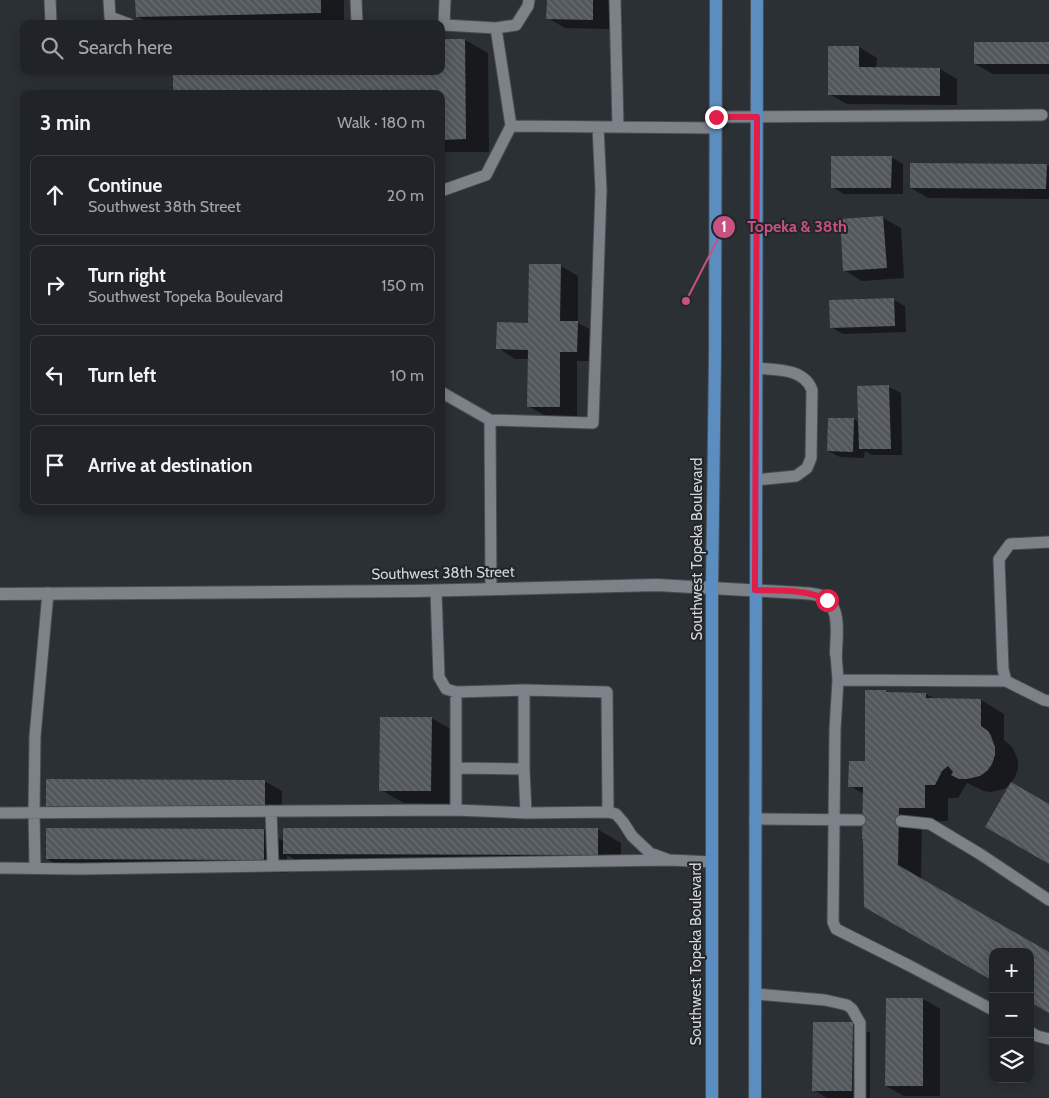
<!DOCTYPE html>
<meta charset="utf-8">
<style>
:root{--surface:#202428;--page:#282c30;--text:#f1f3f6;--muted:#a2a4a8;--line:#3d4145}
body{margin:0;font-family:Cabin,sans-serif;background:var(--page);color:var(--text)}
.controls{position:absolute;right:15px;bottom:15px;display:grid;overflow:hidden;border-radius:10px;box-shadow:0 2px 12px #0003}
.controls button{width:45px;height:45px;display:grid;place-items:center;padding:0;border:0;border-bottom:1px solid var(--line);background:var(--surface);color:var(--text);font:25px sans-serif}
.stop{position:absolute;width:15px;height:15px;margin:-11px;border:4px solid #e11d48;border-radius:50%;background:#fff}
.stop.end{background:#e11d48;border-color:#fff;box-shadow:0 1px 5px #0008}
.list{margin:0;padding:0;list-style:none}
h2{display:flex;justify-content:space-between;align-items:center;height:65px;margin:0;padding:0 20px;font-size:21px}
h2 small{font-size:16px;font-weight:400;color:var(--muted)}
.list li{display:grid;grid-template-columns:32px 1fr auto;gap:15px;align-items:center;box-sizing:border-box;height:80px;margin:0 10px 10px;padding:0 10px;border:1px solid var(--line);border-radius:10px}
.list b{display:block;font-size:19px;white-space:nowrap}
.list p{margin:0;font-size:16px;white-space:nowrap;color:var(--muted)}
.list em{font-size:16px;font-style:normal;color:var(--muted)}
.icon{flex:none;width:28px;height:28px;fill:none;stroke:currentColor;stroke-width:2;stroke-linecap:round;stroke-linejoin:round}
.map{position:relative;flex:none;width:1049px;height:1098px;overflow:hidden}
.search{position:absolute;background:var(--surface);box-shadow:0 2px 12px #0003;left:20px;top:20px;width:425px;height:55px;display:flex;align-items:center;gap:12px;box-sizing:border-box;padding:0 18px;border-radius:10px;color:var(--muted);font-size:19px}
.panel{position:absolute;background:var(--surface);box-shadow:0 2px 12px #0003;left:20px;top:90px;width:425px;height:425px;border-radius:10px}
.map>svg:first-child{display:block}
</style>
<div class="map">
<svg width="1049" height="1098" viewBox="0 0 1049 1098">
<defs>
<pattern id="building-back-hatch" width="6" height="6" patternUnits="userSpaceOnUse" patternTransform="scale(1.25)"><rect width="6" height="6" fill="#52575c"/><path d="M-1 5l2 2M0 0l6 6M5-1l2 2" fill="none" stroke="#6a6e73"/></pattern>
</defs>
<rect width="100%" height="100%" fill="#2b3035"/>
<!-- shadow -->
<path fill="#0007" d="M137,0H344V24H150L137,16Z
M548,0H611L610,29L565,28L548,18Z
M465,40L488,53L489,152H441V71Z
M1049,43V74H993L975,64Z
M859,47L877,58L876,69H940L957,79V105L847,104L829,94Z
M891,157L903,164V194H844L832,187Z
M1046,165L1049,166V199L928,198L911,188Z
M883,218L901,228L904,278L862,281L844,270Z
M561,266L578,276V323L595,332L594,361H577V416H546L528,406L529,359H515L498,348L529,324Z
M894,300L905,306L906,332L843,334L831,327Z
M889,387L901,393L902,455H872L865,451L864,458L840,457L828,451L854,419L860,423Z
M866,691H886L891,694H926L935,699L981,700L1004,714V740L1011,746L1014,750L1018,761V769L1015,777L1011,783L1004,789L991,792L984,791L967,783L958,798H948V821H922L921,879L1049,953V1012L1030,952L866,906L864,794L850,786L866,762Z
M431,718L455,731L454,804L404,803L381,790Z
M264,781L282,791V817L64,815L47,805Z
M597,829L621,843V867H308L287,855V873L71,872L47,859L264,830L285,842Z
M923,999L940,1009V1096H904L886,1086Z
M853,1023L870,1033V1098H827L814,1090Z"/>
<!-- building -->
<path fill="url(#building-back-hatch)" d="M135,0H321V13L136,17Z
M547,0H593V20L546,19Z
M441,39H465L466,139L441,140V94H173V71H441Z
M974,42H1049V64H974Z
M828,46H859V67L940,68V96L828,95Z
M831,156H892L891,188H831Z
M910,163L1047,164L1046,189L910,188Z
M883,216L887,268L843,271L840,219Z
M529,264H561L560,321H578L577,352H560V407H527L528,350L496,349L497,322L528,323Z
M894,298L895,326L830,328L829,300Z
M889,385L891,449H859L857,386Z
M828,418H854L853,452L827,451Z
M865,690H886V692L926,693V698L981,699V726L988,731L991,736L995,747V755L992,764L987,771L980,776L967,779H959L951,775L953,772L948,766L942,771L935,785H925V808H899L898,865L1049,952V1013L1030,1002V952H993V981L864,907L863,839H862L863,787H848L849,761H865Z
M380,717H432L431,791H379Z
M46,779L265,780V807L46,806Z
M1011,782L1049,804V864L985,827Z
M46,828L264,829V860L46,859Z
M283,828H598V855L283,854Z
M886,998H923V1086H885Z
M813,1022H853L852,1091H812Z"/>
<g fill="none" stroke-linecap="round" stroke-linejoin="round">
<!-- service casing -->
<g stroke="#494d51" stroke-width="13">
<path id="service" d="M50,0L51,24
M109,0L110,17L129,24
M356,0L357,24
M445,0L444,25L496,28L511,126
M615,0L618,127
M496,28L516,25L528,6L529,0
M716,117L1042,115
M441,191L486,175L511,126L716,128
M441,392L490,420L491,589
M490,420L593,423L601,190L598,127
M756,480L796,476L807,468L811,458L812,390C804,368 776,370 756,368
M436,591L439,677L446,689L456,692L524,690V769L526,813L608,812L616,814L623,822L632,836L650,853L669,860L712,862
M836,654L838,680L1006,681L1003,669L999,559L1010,544L1049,542
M838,680L835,729L833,922L836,929L910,966L993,1010
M1006,681L1044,700L1049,701
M524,690L607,692L608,812
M456,768L524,769
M456,810L526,813
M271,811L273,865
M0,813L456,810V692
M755,819L860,820
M901,821L930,824L980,854L1049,900
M0,868L81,869L669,860
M35,868L34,813L35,736L48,593
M755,994L825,1000L847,1005L852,1009L860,1023V1098
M1030,1032L1037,1036L1049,1039"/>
</g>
<!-- minor casing -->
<g stroke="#494d51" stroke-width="14">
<path id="minor" d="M0,594L414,591L657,585L802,593C807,593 813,594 818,595C843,603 836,635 836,654"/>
</g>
<!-- primary casing -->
<g stroke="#494d51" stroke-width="14">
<path id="primary" d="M712,1098V588L715,355L716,0
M755,1098L757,0"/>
</g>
<!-- service -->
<use href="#service" stroke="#7d8288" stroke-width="11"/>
<!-- minor -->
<use href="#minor" stroke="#7d8288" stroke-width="12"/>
<!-- primary -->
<use href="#primary" stroke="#5b8dc0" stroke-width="12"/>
</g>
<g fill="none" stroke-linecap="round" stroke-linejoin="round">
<!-- route -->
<path stroke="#e11d48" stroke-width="6" d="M716,117H757L755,590C777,591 808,589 827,600"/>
</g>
<g text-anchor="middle" stroke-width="4" stroke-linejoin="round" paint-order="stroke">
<!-- street labels -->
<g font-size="15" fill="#d3d6d9" stroke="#22262b">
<text transform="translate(697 549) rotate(-90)" y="5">Southwest Topeka Boulevard</text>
<text transform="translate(443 573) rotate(-1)" y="5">Southwest 38th Street</text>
<text transform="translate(696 954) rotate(-90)" y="5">Southwest Topeka Boulevard</text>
</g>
</g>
<!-- callouts -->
<path fill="none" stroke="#c75181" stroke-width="2" d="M686 301L724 227"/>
<g fill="#c75181" stroke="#22262b" stroke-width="2">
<circle cx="686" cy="301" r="5"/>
<circle cx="724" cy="227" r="12"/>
</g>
<g font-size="15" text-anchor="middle" font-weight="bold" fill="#fff">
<text x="724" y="232">1</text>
</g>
<g font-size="16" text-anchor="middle" font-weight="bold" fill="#c75181" stroke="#22262b" stroke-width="4" stroke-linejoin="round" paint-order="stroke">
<text x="797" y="232">Topeka &amp; 38th</text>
</g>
</svg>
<div class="controls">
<button>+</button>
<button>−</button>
<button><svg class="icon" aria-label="layers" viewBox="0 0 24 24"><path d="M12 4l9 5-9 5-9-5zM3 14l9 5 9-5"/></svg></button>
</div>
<div class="stop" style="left:827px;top:600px"></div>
<div class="stop end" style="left:716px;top:117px"></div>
<div class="search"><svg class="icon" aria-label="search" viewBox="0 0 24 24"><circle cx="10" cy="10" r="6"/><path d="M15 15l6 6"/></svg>Search here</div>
<section class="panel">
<h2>3 min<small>Walk · 180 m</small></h2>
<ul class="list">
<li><svg class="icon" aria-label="ahead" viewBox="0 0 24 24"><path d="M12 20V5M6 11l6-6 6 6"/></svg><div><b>Continue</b><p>Southwest 38th Street</p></div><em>20 m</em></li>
<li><svg class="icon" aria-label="right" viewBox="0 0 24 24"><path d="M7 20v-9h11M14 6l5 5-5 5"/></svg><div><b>Turn right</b><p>Southwest Topeka Boulevard</p></div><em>150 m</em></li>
<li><svg class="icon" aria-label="left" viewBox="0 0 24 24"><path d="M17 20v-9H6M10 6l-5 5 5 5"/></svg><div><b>Turn left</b></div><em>10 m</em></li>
<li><svg class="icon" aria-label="arrive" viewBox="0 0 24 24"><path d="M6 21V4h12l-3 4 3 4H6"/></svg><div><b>Arrive at destination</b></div></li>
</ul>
</section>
</div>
